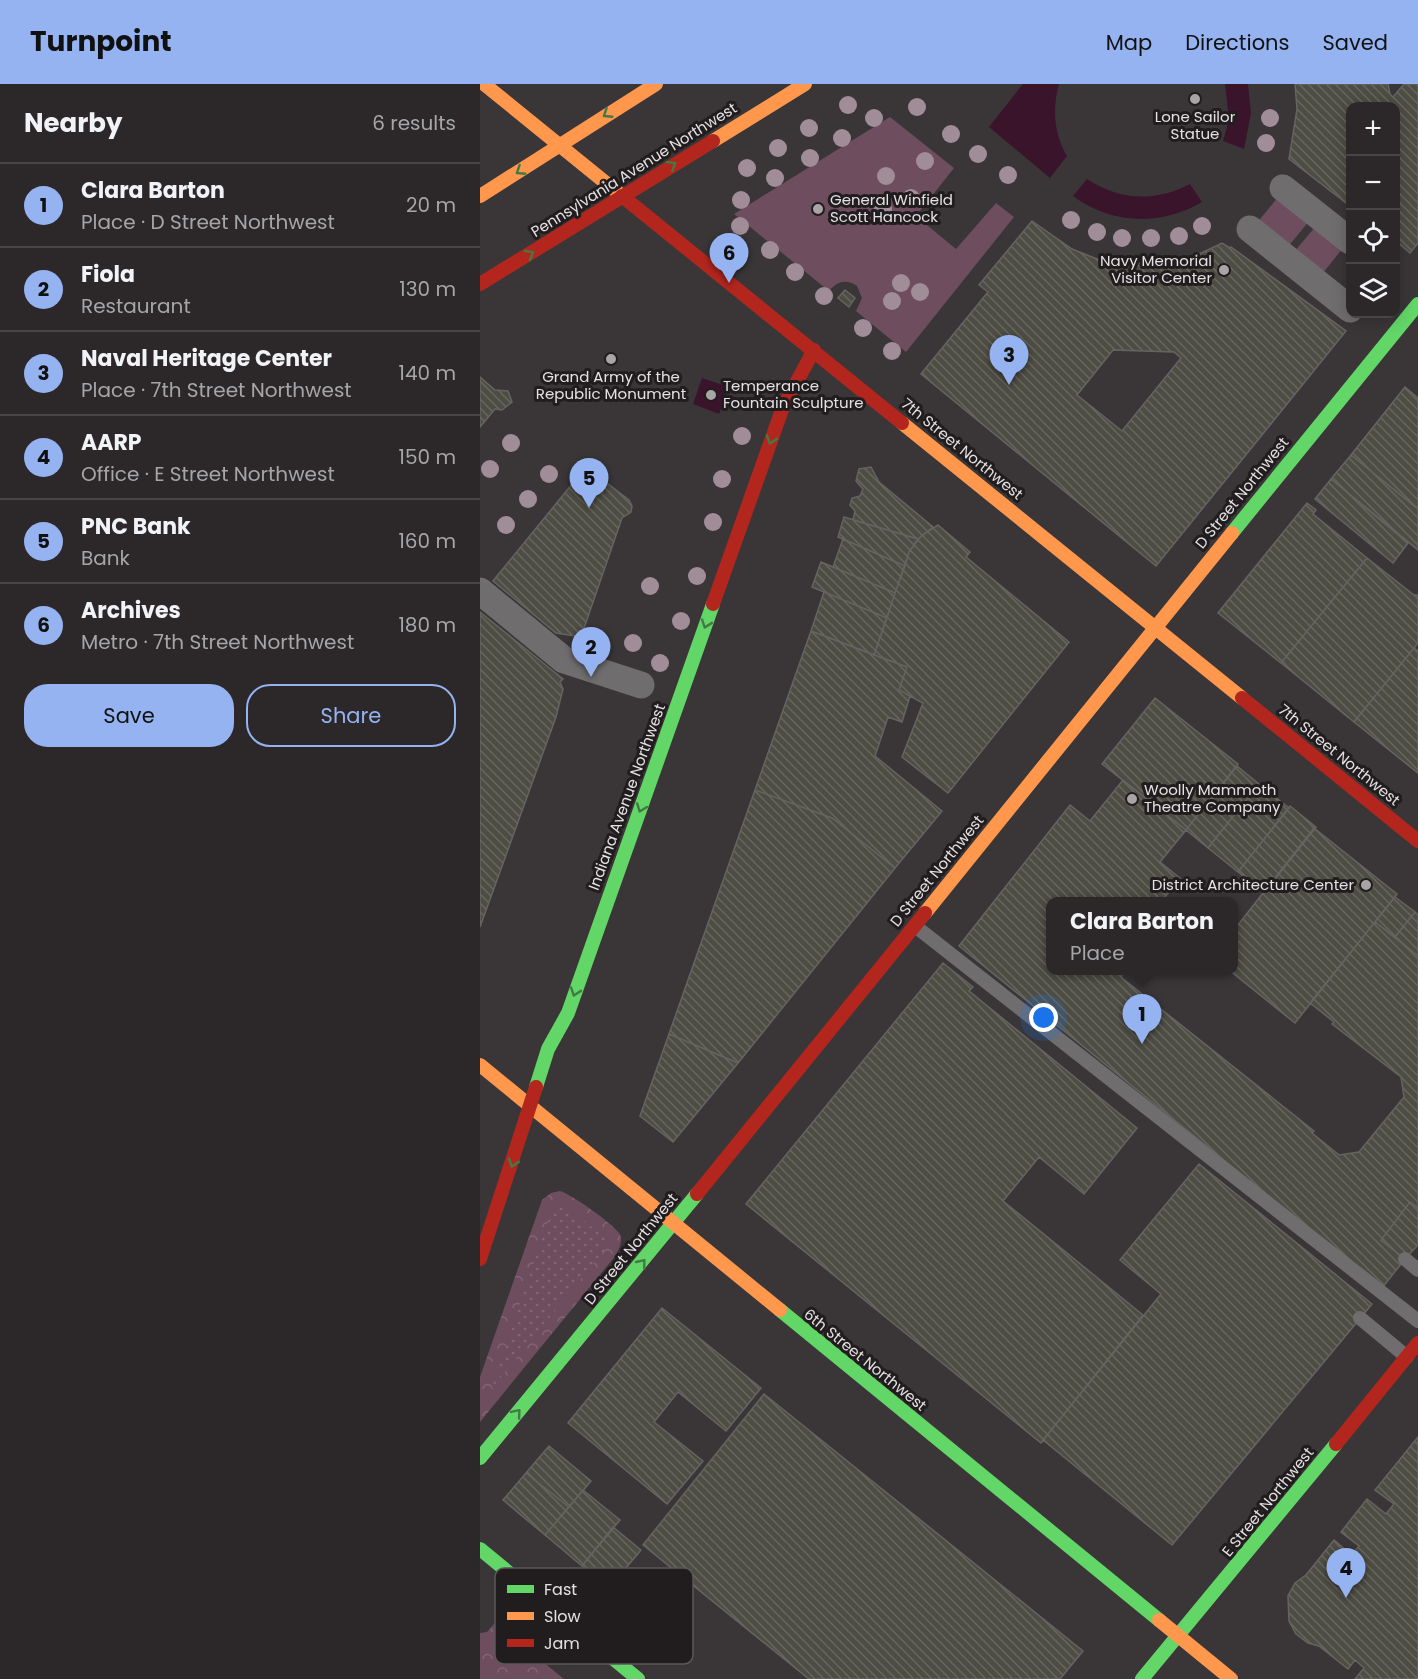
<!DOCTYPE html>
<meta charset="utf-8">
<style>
:root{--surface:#2c282a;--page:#343032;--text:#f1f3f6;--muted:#a6a6a8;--line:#484447;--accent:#95b2f1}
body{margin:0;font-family:Poppins,sans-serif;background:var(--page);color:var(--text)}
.controls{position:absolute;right:18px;top:18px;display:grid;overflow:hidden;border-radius:12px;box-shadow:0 3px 15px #0003}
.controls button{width:54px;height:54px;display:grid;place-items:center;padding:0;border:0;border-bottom:2px solid var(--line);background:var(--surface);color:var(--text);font:30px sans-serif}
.you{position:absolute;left:564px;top:934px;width:21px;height:21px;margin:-15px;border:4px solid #fff;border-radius:50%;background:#1a73e8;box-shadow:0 0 0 9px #1a73e833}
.badge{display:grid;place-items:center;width:39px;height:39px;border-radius:50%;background:var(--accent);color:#111;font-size:20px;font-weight:700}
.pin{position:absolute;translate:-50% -50px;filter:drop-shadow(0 2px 3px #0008)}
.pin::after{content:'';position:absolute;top:32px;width:21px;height:18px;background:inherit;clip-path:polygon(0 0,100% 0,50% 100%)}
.popup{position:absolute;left:566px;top:813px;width:192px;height:78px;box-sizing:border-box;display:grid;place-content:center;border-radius:12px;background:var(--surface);filter:drop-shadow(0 2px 4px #0005);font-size:20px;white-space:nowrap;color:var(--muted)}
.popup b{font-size:22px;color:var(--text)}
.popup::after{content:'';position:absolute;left:50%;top:100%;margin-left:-12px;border:12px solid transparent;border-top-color:var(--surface)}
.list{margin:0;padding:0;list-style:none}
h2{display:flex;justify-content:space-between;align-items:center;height:78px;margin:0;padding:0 24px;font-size:26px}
h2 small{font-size:20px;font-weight:400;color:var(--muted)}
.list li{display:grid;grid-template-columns:39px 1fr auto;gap:18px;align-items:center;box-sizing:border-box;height:84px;padding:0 24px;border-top:2px solid var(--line)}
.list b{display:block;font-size:22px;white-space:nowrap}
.list p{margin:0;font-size:20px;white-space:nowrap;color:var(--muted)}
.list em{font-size:20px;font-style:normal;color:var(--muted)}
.actions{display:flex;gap:12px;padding:18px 24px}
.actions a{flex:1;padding:14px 0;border:2px solid var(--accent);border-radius:24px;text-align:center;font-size:21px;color:var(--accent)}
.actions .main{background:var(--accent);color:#111}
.icon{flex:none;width:33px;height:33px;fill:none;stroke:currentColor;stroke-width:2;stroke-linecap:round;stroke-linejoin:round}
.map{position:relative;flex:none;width:938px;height:1595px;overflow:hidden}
header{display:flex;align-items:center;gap:36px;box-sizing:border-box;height:84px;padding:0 30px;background:var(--accent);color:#111}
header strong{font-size:28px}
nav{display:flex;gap:33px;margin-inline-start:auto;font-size:21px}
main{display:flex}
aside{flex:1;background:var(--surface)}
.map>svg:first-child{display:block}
</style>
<header>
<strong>Turnpoint</strong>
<nav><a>Map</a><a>Directions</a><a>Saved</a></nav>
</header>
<main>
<aside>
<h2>Nearby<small>6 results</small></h2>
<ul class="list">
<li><span class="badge">1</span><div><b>Clara Barton</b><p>Place · D Street Northwest</p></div><em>20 m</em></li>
<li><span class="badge">2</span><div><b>Fiola</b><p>Restaurant</p></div><em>130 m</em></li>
<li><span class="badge">3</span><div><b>Naval Heritage Center</b><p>Place · 7th Street Northwest</p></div><em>140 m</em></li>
<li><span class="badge">4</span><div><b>AARP</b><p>Office · E Street Northwest</p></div><em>150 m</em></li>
<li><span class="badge">5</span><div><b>PNC Bank</b><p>Bank</p></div><em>160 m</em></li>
<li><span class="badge">6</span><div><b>Archives</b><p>Metro · 7th Street Northwest</p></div><em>180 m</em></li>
</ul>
<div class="actions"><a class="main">Save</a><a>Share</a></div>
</aside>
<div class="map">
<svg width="938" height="1595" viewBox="0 0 938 1595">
<defs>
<pattern id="park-crowns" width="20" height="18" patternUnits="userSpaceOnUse" patternTransform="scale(1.5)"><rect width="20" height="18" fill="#6d4d5e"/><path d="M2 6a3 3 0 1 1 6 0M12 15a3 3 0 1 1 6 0" fill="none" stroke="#826675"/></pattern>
<pattern id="garden-dots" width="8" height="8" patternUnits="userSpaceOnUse" patternTransform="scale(1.5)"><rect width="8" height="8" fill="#6d4d5e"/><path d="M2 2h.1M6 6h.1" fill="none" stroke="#826675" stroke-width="1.8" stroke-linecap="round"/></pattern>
<pattern id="building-back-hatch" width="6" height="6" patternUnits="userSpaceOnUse" patternTransform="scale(1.5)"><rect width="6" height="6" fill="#4e4d44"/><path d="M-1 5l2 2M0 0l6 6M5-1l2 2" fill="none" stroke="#67665f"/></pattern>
</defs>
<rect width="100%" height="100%" fill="#3a3638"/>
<!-- grass -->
<path fill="#6d4d5e" d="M410,33L474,84L436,132L476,165L516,119L534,133L426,268L376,227L382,214L377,202C366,195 358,197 349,207L254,130Z
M799,112L830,136L807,164L776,140Z
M836,142L863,164L842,190L814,168Z"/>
<!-- park -->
<path fill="url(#park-crowns)" d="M80,1107C91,1110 132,1139 139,1149C144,1156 139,1164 136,1171L0,1338V1293L62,1116L71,1109Z
M15,1539L84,1595H0V1549L7,1548Z"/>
<!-- garden -->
<path fill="url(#garden-dots)" d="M77,1119H81L126,1154L127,1163L11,1305L73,1123Z"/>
<!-- water -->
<path fill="#3a142b" d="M543,0H579C572,25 574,50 587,72L570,94L509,43Z
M745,0H768L771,29L764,65L743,57L749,36Z
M607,95C641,117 675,118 710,100L722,118C681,142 632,141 593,112Z
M222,294L249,303L239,330L213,320Z"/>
<!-- building -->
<path fill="url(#building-back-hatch)" stroke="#656463" stroke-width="1.5" fill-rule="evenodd" d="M815,0H908L910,10L913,13L924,0H938V159L930,169L916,157V22H870V122L809,75L817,25Z
M552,137L592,165L617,175L642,180L692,178L713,173L742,159L750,164L751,163L866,247L676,482L441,290L508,208L499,201ZM633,266L694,268L701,274L642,347L597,311Z
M365,206L375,214L369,223L358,214Z
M0,293L15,306L28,307L32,318L22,326L15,325L0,343Z
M925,303L938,314V425L871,371Z
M871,371L938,425V466L851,395Z
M106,383L149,416L152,422L151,428L142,434L101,553L76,549L13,497Z
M391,383L399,398L453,443L438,455L373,436L375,427L370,421L372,414L380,412L383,405L376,397L379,385Z
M851,395L928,459L913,479L835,415Z
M827,419L836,426L833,430L887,474L801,579L738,529Z
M364,433L438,455L429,468L425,482L358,453Z
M458,441L490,468L486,473L589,558L468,709L422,673L443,619L419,606L427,583L394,571L429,468L441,452Z
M363,455L425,482L415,509L353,483Z
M887,474L934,511H938V559L874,638L801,579Z
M341,478L415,509L407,534L332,503Z
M344,508L407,534L394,571L331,547Z
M0,528L83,595L80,598L83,605L76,633L0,843Z
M331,547L427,583L419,606L430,612L422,638L408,633L395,672L462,727L415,784L352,734L275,706Z
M934,564L938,567V689L874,638Z
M675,614L758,680L706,746L622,680Z
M757,682L779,700L728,764L706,746Z
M643,696L706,746L680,778L700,794L681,818H570V886H641L642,894L834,1047L832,1049L859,1071L879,1068L924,1013L921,993L852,940L854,938L830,919L895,838L938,872V1124L930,1118L901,1156L925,1175L902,1204L479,862L590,721L610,737Z
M779,700L809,724L758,788L728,764Z
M275,706L352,734L415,784L258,979L189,950Z
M810,722L836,743L784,809L758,788Z
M834,744L917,810L815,939L749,886H754V846Z
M915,813L935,828L915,853L895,838Z
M935,828L938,831V872L915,853Z
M463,879L493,903L489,907L657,1044L604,1110L559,1073L523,1117L663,1231L561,1359L266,1120Z
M189,950L258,979L193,1058L160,1032Z
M719,1080L892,1220L692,1461L563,1356L681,1210L640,1176Z
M930,1118L938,1124V1161L925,1175L901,1156Z
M182,1224L281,1304L246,1347L198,1308L174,1338L223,1377L187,1420L88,1339Z
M284,1310L603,1567L580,1595H329L163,1461Z
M938,1353V1595H875L884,1584L875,1576L868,1585L839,1562L828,1559L816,1550L809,1537L808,1512L815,1499L826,1491L854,1456L872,1471L879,1462L861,1448L887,1415L906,1430L914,1420L895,1406Z
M69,1362L111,1397L89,1423L46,1389Z
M46,1389L89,1423L65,1451L23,1416Z
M103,1406L140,1436L102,1482L65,1451Z
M133,1443L161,1466L129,1504L102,1482Z"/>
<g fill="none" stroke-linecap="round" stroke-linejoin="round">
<!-- lane -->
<path stroke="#706d6e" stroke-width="14" d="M435,842L938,1237
M925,1175L938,1186
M880,1234L927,1273"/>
<!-- street -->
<path stroke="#706d6e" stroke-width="27" d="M803,104L870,157
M770,145L870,225
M0,507L84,576L161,601"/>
<!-- fast -->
<path stroke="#63d668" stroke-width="14" d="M752,449L938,220
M56,1003L68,965L88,929L233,520
M300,1226L679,1536
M0,1374L217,1110
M0,1465L158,1595
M662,1595L856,1360"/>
<!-- slow -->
<path stroke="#ff974d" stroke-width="14" d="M4,0L142,112
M233,57L325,0
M0,112L176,0
M422,339L762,614
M445,829L752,449
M0,981L300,1226
M679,1536L751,1595"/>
<!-- jam -->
<path stroke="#b3261e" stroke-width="14" d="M142,112L422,339
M0,200L233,57
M233,520L303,323L334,266
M762,614L938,757
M217,1110L445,829
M0,1175L56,1003
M856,1360L938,1259"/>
</g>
<!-- trees -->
<g fill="#a18d98">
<circle cx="368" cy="21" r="9"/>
<circle cx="437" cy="23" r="9"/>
<circle cx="394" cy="34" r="9"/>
<circle cx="790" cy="34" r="9"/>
<circle cx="329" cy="44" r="9"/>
<circle cx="471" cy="50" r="9"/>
<circle cx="362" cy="54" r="9"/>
<circle cx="786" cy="59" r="9"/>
<circle cx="298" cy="64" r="9"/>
<circle cx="498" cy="70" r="9"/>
<circle cx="330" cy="74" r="9"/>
<circle cx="445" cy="77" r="9"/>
<circle cx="267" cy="84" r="9"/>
<circle cx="528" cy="91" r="9"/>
<circle cx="406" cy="92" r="9"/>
<circle cx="295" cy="94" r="9"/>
<circle cx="431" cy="114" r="9"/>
<circle cx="261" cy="116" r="9"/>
<circle cx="403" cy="125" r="9"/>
<circle cx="591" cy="136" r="9"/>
<circle cx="260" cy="142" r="9"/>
<circle cx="722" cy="142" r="9"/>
<circle cx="617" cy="148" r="9"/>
<circle cx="699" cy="152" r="9"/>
<circle cx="642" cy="154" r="9"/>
<circle cx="671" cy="154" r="9"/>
<circle cx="290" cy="166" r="9"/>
<circle cx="315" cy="188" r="9"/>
<circle cx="421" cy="199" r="9"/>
<circle cx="440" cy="208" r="9"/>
<circle cx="344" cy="212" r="9"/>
<circle cx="412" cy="217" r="9"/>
<circle cx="383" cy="244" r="9"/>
<circle cx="412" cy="267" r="9"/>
<circle cx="262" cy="352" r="9"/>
<circle cx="31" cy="359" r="9"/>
<circle cx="10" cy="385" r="9"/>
<circle cx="69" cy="390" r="9"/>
<circle cx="242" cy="395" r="9"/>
<circle cx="48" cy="415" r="9"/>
<circle cx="233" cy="438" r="9"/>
<circle cx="26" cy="441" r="9"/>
<circle cx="217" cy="492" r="9"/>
<circle cx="170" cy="502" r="9"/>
<circle cx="201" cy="537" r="9"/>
<circle cx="153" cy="559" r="9"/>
<circle cx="180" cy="579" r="9"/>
</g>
<!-- one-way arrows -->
<defs><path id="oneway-chevron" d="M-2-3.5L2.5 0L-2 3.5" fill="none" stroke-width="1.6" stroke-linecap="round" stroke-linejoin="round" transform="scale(1.5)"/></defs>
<g stroke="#427a44">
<use href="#oneway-chevron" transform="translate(127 30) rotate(147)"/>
<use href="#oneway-chevron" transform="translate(192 81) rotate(-32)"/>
<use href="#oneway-chevron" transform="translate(40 87) rotate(147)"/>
<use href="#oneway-chevron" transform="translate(50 170) rotate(-30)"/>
<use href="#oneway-chevron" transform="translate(291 356) rotate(109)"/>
<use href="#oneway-chevron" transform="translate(226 540) rotate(109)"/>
<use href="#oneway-chevron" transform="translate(161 724) rotate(110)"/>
<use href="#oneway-chevron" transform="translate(95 908) rotate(109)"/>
<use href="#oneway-chevron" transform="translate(33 1079) rotate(108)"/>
<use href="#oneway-chevron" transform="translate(162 1179) rotate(-51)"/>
<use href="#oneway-chevron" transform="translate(37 1329) rotate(-50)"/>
</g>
<!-- markers -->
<g fill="#a9a5a7" stroke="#211d1f" stroke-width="2">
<circle cx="715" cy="15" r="6"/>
<circle cx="338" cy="125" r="6"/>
<circle cx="744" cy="186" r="6"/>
<circle cx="131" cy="275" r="6"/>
<circle cx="231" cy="311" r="6"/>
<circle cx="652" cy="715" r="6"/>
<circle cx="886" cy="801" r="6"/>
</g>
<g text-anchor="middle" stroke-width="6" stroke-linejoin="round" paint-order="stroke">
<!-- poi labels -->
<g font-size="15" fill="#e5e1e3" stroke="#211d1f" text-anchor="start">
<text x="715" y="38" text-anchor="middle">Lone Sailor<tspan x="715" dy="17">Statue</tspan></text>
<text x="350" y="121">General Winfield<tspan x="350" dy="17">Scott Hancock</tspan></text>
<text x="732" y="182" text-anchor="end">Navy Memorial<tspan x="732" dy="17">Visitor Center</tspan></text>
<text x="131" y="298" text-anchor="middle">Grand Army of the<tspan x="131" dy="17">Republic Monument</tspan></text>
<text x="243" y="307">Temperance<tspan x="243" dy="17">Fountain Sculpture</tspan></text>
<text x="664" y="711">Woolly Mammoth<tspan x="664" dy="17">Theatre Company</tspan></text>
<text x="874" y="806" text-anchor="end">District Architecture Center</text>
</g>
<!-- street labels -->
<g font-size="15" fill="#e5e1e3" stroke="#211d1f">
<text transform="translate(154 86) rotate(-32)" y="5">Pennsylvania Avenue Northwest</text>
<text transform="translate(482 365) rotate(39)" y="5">7th Street Northwest</text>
<text transform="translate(762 409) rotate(-51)" y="5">D Street Northwest</text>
<text transform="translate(859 671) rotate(39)" y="5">7th Street Northwest</text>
<text transform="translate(147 713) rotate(-70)" y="5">Indiana Avenue Northwest</text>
<text transform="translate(457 787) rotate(-51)" y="5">D Street Northwest</text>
<text transform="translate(151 1165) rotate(-51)" y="5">D Street Northwest</text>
<text transform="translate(385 1276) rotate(39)" y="5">6th Street Northwest</text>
<text transform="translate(788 1418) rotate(-51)" y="5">E Street Northwest</text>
</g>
</g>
<!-- legend -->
<rect x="15" y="1484" width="198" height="96" rx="9" fill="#211d1f" stroke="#5c585a" stroke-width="1.5"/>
<rect x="27" y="1501" width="27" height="8" fill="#63d668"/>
<rect x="27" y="1528" width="27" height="8" fill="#ff974d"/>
<rect x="27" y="1555" width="27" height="8" fill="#b3261e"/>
<g font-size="16" fill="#e5e1e3">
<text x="64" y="1511">Fast</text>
<text x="64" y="1538">Slow</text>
<text x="64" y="1565">Jam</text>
</g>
</svg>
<div class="controls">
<button>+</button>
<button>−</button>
<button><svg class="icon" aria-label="locate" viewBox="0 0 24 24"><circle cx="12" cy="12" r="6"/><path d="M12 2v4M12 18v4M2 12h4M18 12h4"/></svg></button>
<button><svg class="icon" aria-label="layers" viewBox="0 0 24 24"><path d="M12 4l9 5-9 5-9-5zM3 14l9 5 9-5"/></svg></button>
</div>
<div class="you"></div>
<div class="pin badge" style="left:662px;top:960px">1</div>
<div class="popup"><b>Clara Barton</b>Place</div>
<div class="pin badge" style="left:111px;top:593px">2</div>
<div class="pin badge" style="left:529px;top:301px">3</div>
<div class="pin badge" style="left:866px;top:1514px">4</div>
<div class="pin badge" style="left:109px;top:424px">5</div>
<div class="pin badge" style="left:249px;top:199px">6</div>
</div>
</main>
